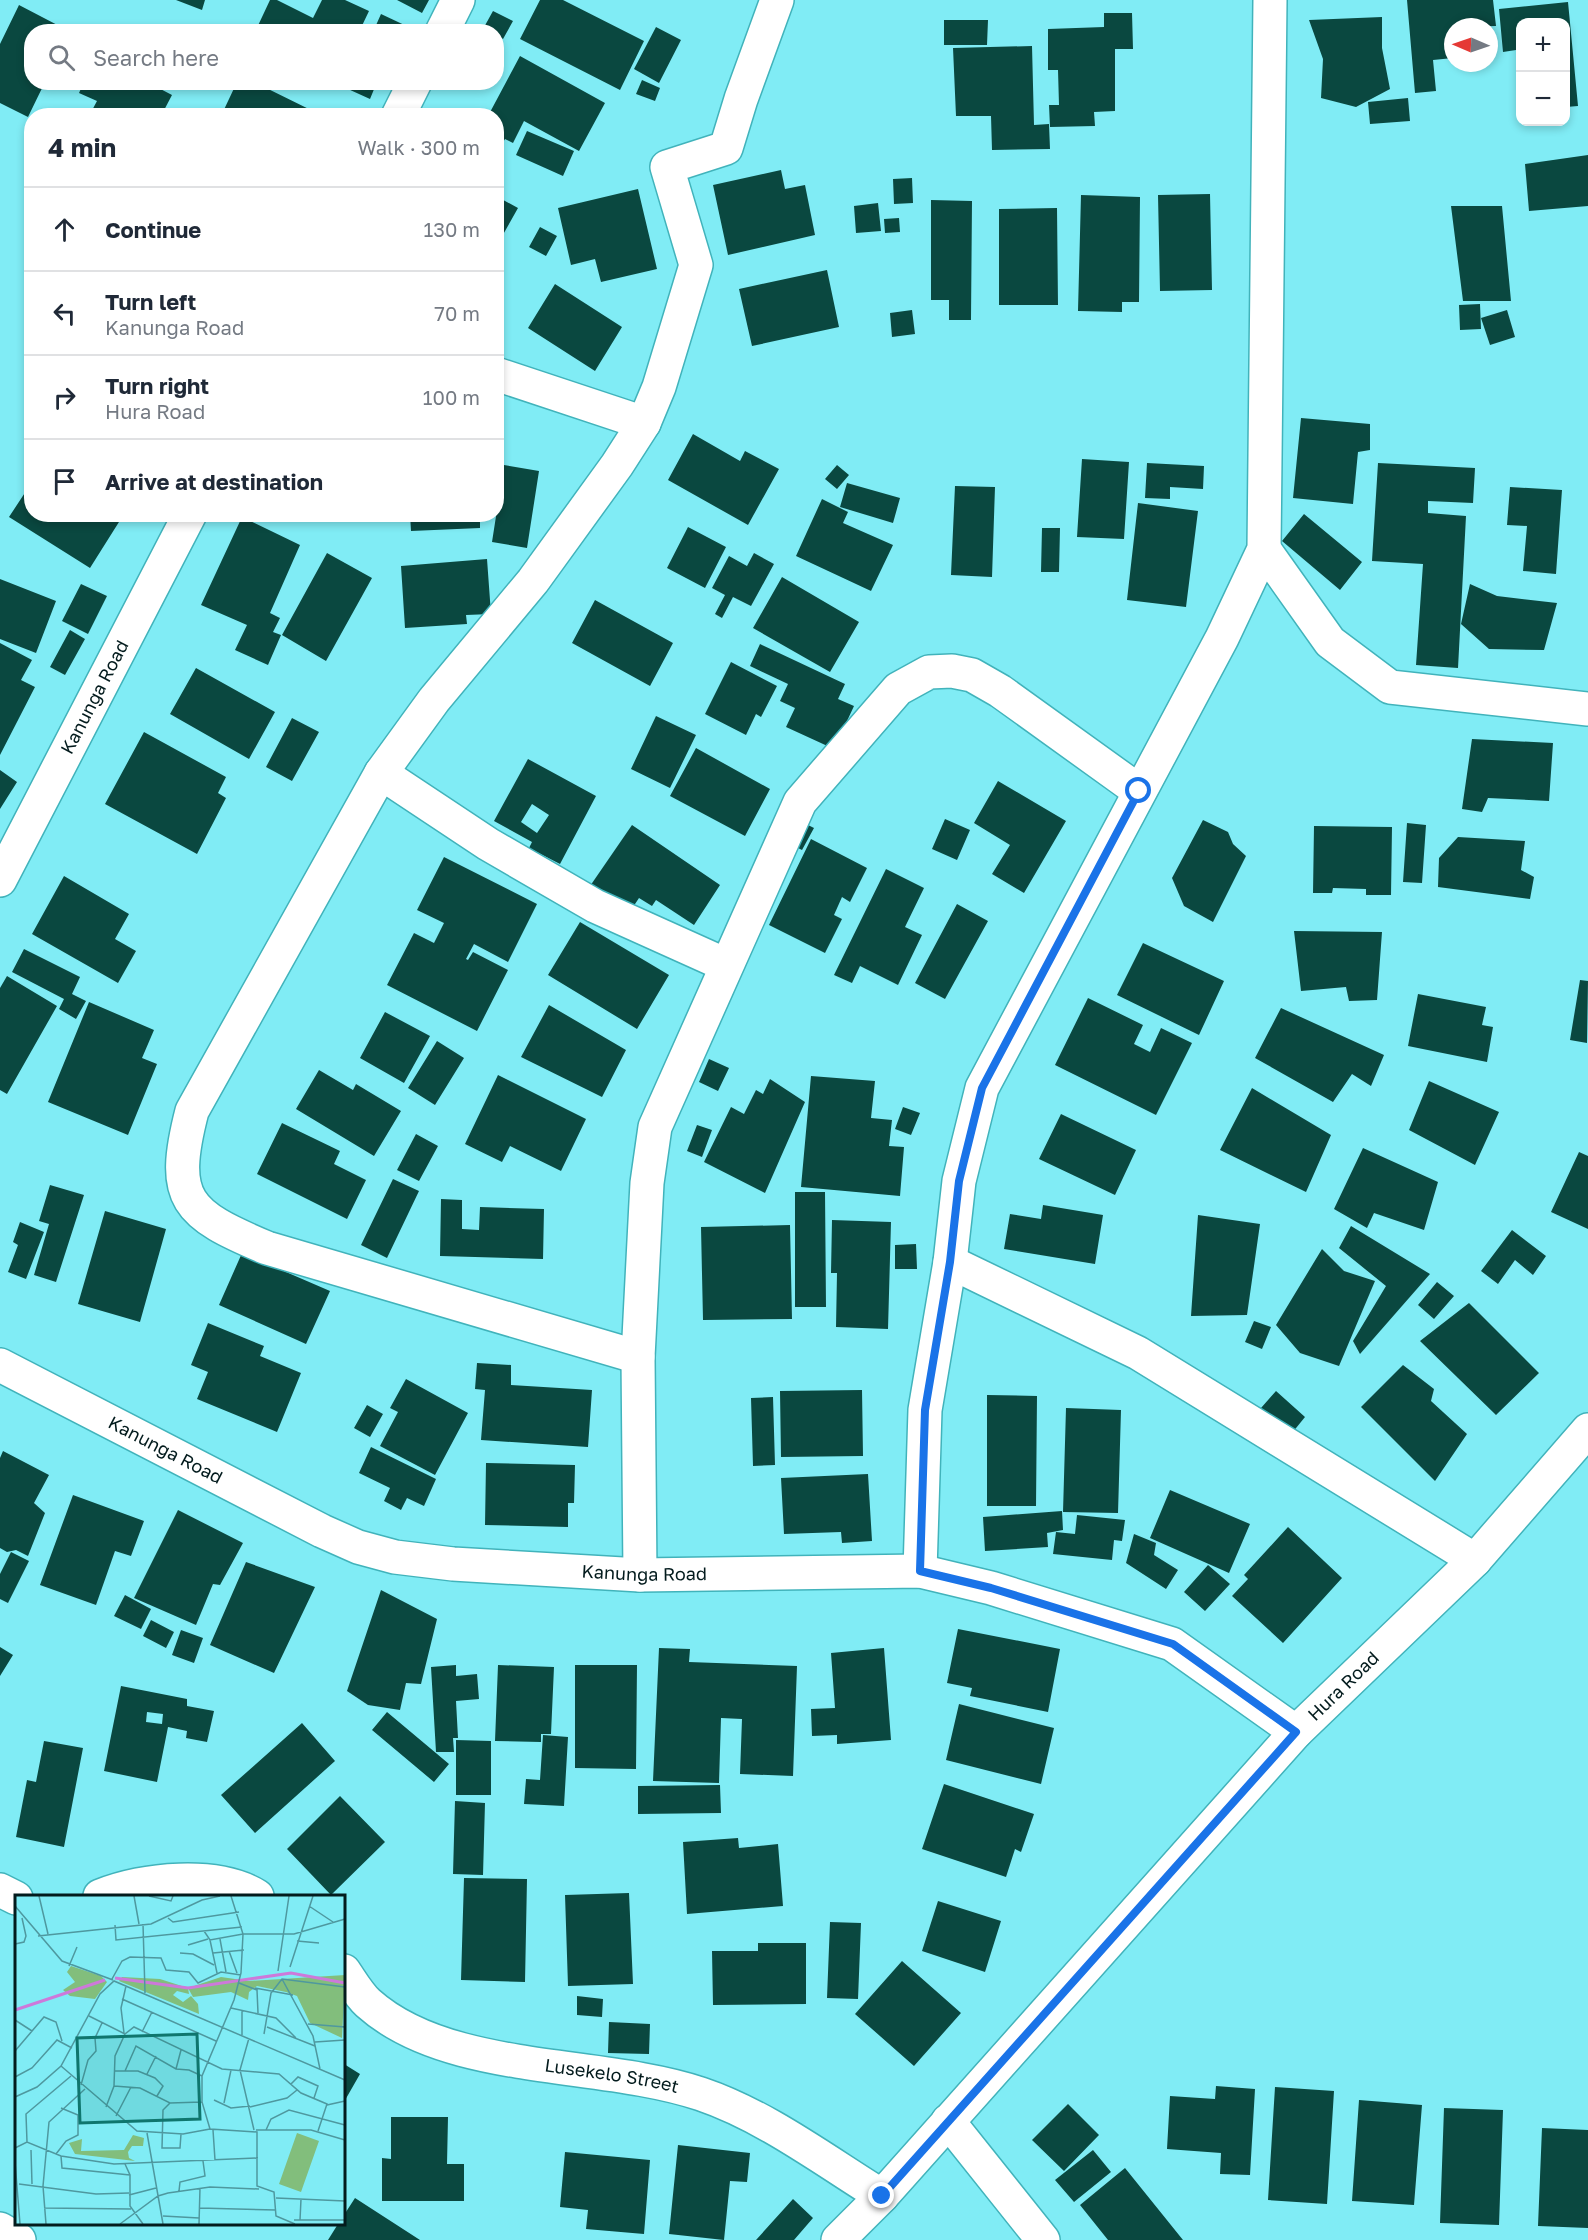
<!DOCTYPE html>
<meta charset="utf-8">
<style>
:root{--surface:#fff;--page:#f2f2f3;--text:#1f2937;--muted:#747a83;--line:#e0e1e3}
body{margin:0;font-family:"Golos Text",sans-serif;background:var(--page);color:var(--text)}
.controls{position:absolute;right:18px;top:18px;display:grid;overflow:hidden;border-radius:12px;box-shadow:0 3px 9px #0003}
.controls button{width:54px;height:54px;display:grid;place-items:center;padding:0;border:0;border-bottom:2px solid var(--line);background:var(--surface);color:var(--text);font:30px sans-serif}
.compass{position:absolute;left:1444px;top:18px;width:54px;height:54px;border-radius:50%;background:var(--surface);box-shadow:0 3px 9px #0003;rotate:272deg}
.stop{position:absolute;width:18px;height:18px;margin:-14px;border:4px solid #1a73e8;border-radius:50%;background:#fff}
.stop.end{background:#1a73e8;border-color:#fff;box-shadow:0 2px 6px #0008}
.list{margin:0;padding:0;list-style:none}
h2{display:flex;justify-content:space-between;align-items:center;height:78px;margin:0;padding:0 24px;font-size:26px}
h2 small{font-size:20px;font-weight:400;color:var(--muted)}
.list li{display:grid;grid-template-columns:39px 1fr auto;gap:18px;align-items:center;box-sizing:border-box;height:84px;padding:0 24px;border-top:2px solid var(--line)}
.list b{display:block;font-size:22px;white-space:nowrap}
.list p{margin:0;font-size:20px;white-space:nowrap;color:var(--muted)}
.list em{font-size:20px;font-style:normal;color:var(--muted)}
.icon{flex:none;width:33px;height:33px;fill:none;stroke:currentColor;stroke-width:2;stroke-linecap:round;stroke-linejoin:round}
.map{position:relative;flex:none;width:1588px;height:2240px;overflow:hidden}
.search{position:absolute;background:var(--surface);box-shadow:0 3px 9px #0003;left:24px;top:24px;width:480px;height:66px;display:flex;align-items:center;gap:15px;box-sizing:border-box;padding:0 21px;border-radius:24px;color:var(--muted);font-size:22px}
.panel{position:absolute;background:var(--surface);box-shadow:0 3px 9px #0003;left:24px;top:108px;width:480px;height:414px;border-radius:24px}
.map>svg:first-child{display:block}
</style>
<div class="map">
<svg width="1588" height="2240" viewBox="0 0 1588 2240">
<rect width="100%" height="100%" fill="#80ecf5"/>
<!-- building -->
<path fill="#0a4840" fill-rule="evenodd" d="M176,0H205L202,10Z
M270,0H277L313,18L322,0H345L369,11L359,32H255Z
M397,0H429L422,13Z
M540,0H563L644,41L620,90L520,39Z
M1407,0H1493L1496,26L1453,27V58L1433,60L1436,91L1415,93Z
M1568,2L1578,106L1566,107V22H1520L1519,76L1516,50L1503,52L1499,9Z
M19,5L65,29L64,32H32V82H45L28,117L0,103V44Z
M493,11L513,21L503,39L496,35V32L483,29Z
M1104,13H1132L1133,49H1115V111L1094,112L1095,126L1050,127L1049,105H1059L1058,70H1048V29L1104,27Z
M381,14L415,30V32H373Z
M1382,17V48L1390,89L1356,107L1321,98L1323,59L1309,20Z
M944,20H988L987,45H944Z
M656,27L681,40L659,83L634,69Z
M1032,46L1034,125L1049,124L1050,149L992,150L991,116H956L953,48Z
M520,56L605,103L579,151L524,121L513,143L505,139L499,149L496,148V116H488Z
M642,80L660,88L655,101L636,94Z
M84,82H147L172,95L161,116H89L97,101L79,93Z
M237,82H254L323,116H221Z
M351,82H377L370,99L348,89Z
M1408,98L1410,121L1370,124L1368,102Z
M527,131L574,151L563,176L516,155Z
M1588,155V206L1529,211L1525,164Z
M781,170L785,189L805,185L815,235L728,255L713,185Z
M912,178L913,203L894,204L893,179Z
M638,189L657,269L601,282L595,259L571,265L558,208Z
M1210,194L1212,290L1160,291L1158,195Z
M1081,195L1140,197L1139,302H1122V312L1078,311Z
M496,196L518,208L496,247Z
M931,200L972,201L971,320H949V300H931Z
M878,203L881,231L856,233L854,206Z
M1451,206H1502L1511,301H1463Z
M1057,208L1058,305H999V209Z
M899,218L900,232L885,233L884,219Z
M540,227L557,236L546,256L529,247Z
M827,270L839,327L752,346L739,289Z
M555,284L622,327L595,371L528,328Z
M1480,304L1481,329L1460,330L1459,305Z
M912,310L915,334L892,337L890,313Z
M1507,310L1515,337L1490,345L1481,318Z
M1301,418L1370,424V450L1358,452L1353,504L1293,498Z
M693,434L740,461L745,451L779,469L748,525L668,480Z
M1082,459L1129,462L1124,539L1077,537Z
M1147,463L1204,466L1203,489L1170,487V499L1145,498Z
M1378,463L1475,468L1473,503L1428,501V513L1466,516L1458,668L1416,665L1423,564L1372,561Z
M504,465L539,471L527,548L492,542Z
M837,465L849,475L837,489L825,479Z
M32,482V514H124L90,568L9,517Z
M847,483L900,498L893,523L840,507Z
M955,486L995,487L992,577L951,575Z
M1510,487L1562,490L1556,574L1523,571L1527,526L1507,525Z
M822,499L848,512L843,523L893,545L871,591L796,556Z
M1138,503L1198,511L1186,607L1127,600Z
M410,514H480V528L411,531Z
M1304,514L1362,562L1340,590L1282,541Z
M242,517L300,545L270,613L280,618L273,632L281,635L268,665L235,650L247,625L201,605Z
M688,527L726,547L705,588L667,568Z
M1042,528H1060L1059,572H1041Z
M327,553L372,578L326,661L282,635Z
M754,553L774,564L751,606L733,597L722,618L715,614L725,595L712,588L729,556L747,566Z
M487,559L491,614L466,615L467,624L405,628L401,566Z
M782,577L859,622L830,672L753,628Z
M0,579L56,601L36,653L0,639Z
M81,584L107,596L88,634L62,621Z
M1470,584L1497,596L1557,603L1544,650L1489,649L1461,624Z
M595,600L673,643L650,686L572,643Z
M70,630L85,639L65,675L50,667Z
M0,643L32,660L21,680L35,687L0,755Z
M760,644L845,684L838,699L854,706L834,749L786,727L795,708L780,701L788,684L750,666Z
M731,662L777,686L761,717L756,714L746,735L705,714Z
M196,668L275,712L249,759L170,714Z
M656,716L696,735L670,788L631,769Z
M292,718L319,732L292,781L266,767Z
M144,732L226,777L218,793L226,798L197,854L105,804Z
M1472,739L1553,743L1549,801L1488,798L1482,812L1462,809Z
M696,748L770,789L745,836L670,796Z
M528,759L596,796L560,864L529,848L532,842L494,821ZM532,804L549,815L537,833L521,822Z
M0,770L17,782L0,809Z
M998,781L1066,821L1024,893L992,874L1010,845L974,823Z
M945,819L970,830L957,860L932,849Z
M798,820L814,828L802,850L786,842Z
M1203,820L1228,832L1233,844L1246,856L1213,922L1184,906L1172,878Z
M1407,823L1426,825L1422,883L1403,882Z
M632,825L720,885L694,925L656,900L652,906L639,898L627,916L588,889Z
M1314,826L1392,827L1391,895H1366V889L1333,888L1332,893H1313Z
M1458,837L1525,841L1521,870L1534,877L1530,899L1438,887L1439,858Z
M811,839L867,868L850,902L842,897L834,915L842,919L825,953L769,925Z
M444,857L537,904L508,962L474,944L466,959L468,960L473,952L508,970L477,1031L387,985L414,933L434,943L444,923L417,910Z
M886,869L924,888L905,927L922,935L898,985L860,966L852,983L834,975Z
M64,876L129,914L115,939L136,951L118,983L32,934Z
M957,904L988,921L945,999L915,983Z
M580,922L669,975L637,1029L548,975Z
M1294,931L1382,932L1377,1000L1349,1001L1346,987L1301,991Z
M1143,943L1224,981L1199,1035L1117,995Z
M24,949L80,977L72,994L86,1001L76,1019L59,1009L64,999L12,972Z
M7,976L57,1006L7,1094L0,1090V988Z
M1580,980L1588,981L1587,1043L1570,1040Z
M1418,994L1486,1007L1482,1025L1493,1027L1487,1062L1408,1046Z
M1088,998L1143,1025L1134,1044L1150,1052L1161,1028L1192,1043L1156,1115L1055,1065Z
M89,1002L154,1030L142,1058L157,1064L128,1135L48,1102Z
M549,1005L626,1050L602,1097L521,1057Z
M1281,1008L1384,1055L1371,1086L1352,1074L1333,1102L1255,1058Z
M385,1012L430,1036L404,1083L360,1058Z
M437,1041L464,1058L435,1105L408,1088Z
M709,1059L729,1068L718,1091L699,1082Z
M319,1070L353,1090L356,1084L401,1111L374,1156L296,1109Z
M498,1075L586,1119L561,1171L510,1146L502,1162L465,1144Z
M811,1076L875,1081L871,1118L892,1120L889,1146L904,1147L900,1196L801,1187Z
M770,1079L805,1102L765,1193L704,1162L731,1107L744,1114L756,1090L763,1094Z
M1429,1081L1499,1112L1475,1165L1409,1130Z
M1252,1088L1331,1135L1306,1192L1220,1150Z
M903,1107L920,1113L911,1135L895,1129Z
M1061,1114L1136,1150L1115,1195L1039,1159Z
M282,1123L340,1151L334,1164L366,1180L347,1219L257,1174Z
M697,1125L712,1130L702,1157L687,1151Z
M416,1134L438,1146L419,1181L397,1170Z
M1363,1148L1438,1182L1424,1230L1374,1213L1367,1228L1334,1209Z
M1579,1152L1588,1156V1229L1551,1212Z
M393,1179L419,1191L387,1258L361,1245Z
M50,1185L84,1195L56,1282L34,1275L49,1224L39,1221Z
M795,1192H825L826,1307H795Z
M441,1199L462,1200V1229L479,1230L480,1207L544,1209L543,1259L440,1256Z
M1043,1205L1103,1215L1095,1264L1004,1249L1010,1214L1041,1219Z
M105,1211L166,1229L140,1322L78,1304Z
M1198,1215L1260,1224L1247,1315L1191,1316Z
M832,1220L891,1222L888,1329L836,1327L837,1273H831Z
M20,1222L44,1232L26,1279L8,1272L18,1245L13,1242Z
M790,1225L792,1319L703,1320L701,1227Z
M1351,1226L1430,1274L1360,1354L1353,1341L1386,1286L1339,1248Z
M1512,1230L1546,1256L1533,1275L1515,1260L1498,1284L1481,1271Z
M916,1244L917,1269H895V1245Z
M1322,1249L1344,1271L1375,1281L1339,1366L1300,1353L1276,1325Z
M242,1253L330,1291L306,1344L219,1305Z
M1437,1282L1454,1296L1434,1319L1418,1305Z
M1469,1303L1539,1373L1496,1415L1420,1341Z
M1254,1321L1271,1327L1262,1349L1245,1342Z
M208,1323L264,1346L260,1356L301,1373L277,1432L197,1399L208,1372L191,1365Z
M477,1363L511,1365V1385L592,1390L588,1447L481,1440L485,1390L475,1389Z
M1403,1365L1434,1389L1431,1401L1467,1434L1435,1481L1361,1407Z
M406,1379L468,1413L435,1475L380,1446L398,1412L390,1408Z
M862,1390L863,1456L781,1457L780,1391Z
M1276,1391L1305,1417L1292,1433L1261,1408Z
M987,1395L1037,1396L1036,1506H987Z
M773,1397L775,1465L753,1466L751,1398Z
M367,1405L383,1414L370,1437L354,1428Z
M1066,1408L1121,1410L1118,1513L1063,1512Z
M371,1447L436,1479L424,1506L407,1498L401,1510L384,1501L390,1488L359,1473Z
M3,1451L49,1475L34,1503L45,1513L28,1556L16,1550L7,1552L0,1548V1458Z
M486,1463L575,1465L574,1503H568V1527L485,1525Z
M868,1474L872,1541L842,1543L841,1532L784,1534L781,1478Z
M1170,1490L1250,1524L1229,1573L1150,1538Z
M73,1495L144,1521L131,1556L115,1551L96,1605L40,1585Z
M178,1510L243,1543L220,1585L213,1584L196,1625L134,1598Z
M1062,1511L1063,1530L1047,1533L1048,1547L985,1551L983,1517Z
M1077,1515L1125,1520L1122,1541L1114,1540L1112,1560L1053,1554L1056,1532L1075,1534Z
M1288,1527L1342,1578L1283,1643L1232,1596L1248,1579L1244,1575Z
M1134,1534L1156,1543L1154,1555L1178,1570L1166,1589L1126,1563Z
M11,1552L29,1561L8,1603L0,1599V1574Z
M246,1562L315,1587L274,1673L210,1645Z
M1208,1565L1230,1584L1205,1611L1184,1592Z
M381,1590L437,1619L421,1684L406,1683L400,1710L368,1705L347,1691Z
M125,1595L151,1609L141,1629L114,1616Z
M151,1620L174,1632L166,1648L143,1636Z
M958,1629L1060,1649L1048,1712L970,1696L972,1688L947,1683Z
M181,1630L203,1638L194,1663L172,1655Z
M0,1647L13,1655L0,1676Z
M659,1648L690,1649L689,1662L797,1666L793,1776L740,1774L742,1719L721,1718L719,1783L653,1781Z
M884,1648L891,1740L837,1744V1735L812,1736L811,1709L835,1708L831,1653Z
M456,1665V1676L477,1674L479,1699L456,1701L458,1738H453L454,1752H436L431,1667Z
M498,1665L554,1667L551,1734H541V1742L495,1741Z
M575,1665H637L636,1769L575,1768Z
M121,1686L187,1699V1706L214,1711L207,1742L186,1738L187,1731L168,1727L157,1782L104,1771ZM147,1712L163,1714L162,1724L146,1722Z
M959,1704L1054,1728L1041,1784L946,1760Z
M387,1712L449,1764L434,1782L372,1730Z
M302,1723L335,1761L255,1833L221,1795Z
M543,1735L568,1737L564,1806L524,1804L526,1779L540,1780Z
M456,1740L491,1741V1795H456Z
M44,1741L83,1748L64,1847L16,1837L27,1780L36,1782Z
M944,1784L1034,1814L1021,1852L1015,1849L1006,1877L922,1849Z
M720,1785L721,1813L638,1814V1786Z
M340,1796L385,1842L331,1895L287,1849Z
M455,1801L485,1803L483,1875L453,1874Z
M738,1838L739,1848L778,1844L783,1906L687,1914L683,1842Z
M464,1878L527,1879L525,1982L461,1980Z
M629,1893L633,1984L568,1986L565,1895Z
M938,1901L1001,1921L985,1972L922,1951Z
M830,1922L861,1923L858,1999L827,1998Z
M758,1943H806V2004L713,2005L712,1951H758Z
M902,1961L961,2013L914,2066L855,2014Z
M577,1996L603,1999L602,2017L577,2015Z
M609,2022L650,2024L649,2054L608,2053Z
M344,2064L360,2074L344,2102Z
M1216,2086L1255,2089L1250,2175L1220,2174L1221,2153L1167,2149L1170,2096L1215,2099Z
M1275,2087L1334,2091L1327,2204L1268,2200Z
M1359,2100L1422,2105L1414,2205L1352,2201Z
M1068,2104L1099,2135L1064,2171L1032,2140Z
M1444,2108L1503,2110L1499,2225L1440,2223Z
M391,2117H448L447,2164H464V2201H382V2158L391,2159Z
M1542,2128L1588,2130V2228L1538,2226Z
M678,2145L750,2153L747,2182L730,2181L724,2240L669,2234Z
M1093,2150L1111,2172L1074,2202L1055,2180Z
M565,2152L650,2160L644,2234L586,2229L588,2210L560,2207Z
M1125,2168L1183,2240H1108L1080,2205Z
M355,2198L420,2240H328L338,2224H344V2215Z
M793,2199L813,2218L794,2240H756Z"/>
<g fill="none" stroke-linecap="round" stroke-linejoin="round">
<!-- street casing -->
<g stroke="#41b3bb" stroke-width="36">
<g id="street">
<path d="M442,32L458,0"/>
<path d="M398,116L415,82"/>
<path d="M496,374L644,423"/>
<path d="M1264,549L1330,642L1390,687L1588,709"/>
<path d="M381,773L488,844L595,906L726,965"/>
<path id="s1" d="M0,880L190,514"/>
<path d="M950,1262L1138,1353L1475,1560"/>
<path d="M638,1357L267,1248C186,1214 169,1200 192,1111L381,773L434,700L533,581L617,465L644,423L659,387L696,265L667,167L726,148L741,99L777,0"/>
<path id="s2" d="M0,1365L322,1531L358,1547L395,1557L453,1564L640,1575L920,1571L991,1588L1172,1644L1296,1732"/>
<path d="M920,1571L925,1410L950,1262L959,1181L982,1088L1222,638L1264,549L1270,0"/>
<path d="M640,1575L638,1357L647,1183L655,1127L800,802L898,689L929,672L952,671L972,675L1000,691L1139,791"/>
<path d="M0,1890L16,1898"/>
<path d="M100,1896C143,1879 216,1871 257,1896"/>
<path id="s3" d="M344,1971C351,1981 359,1995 368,2003C448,2075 601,2060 701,2094C766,2116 825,2161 882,2196"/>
<path d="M948,2121L1043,2240"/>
<path id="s4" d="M838,2240L882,2196L1296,1732L1475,1560L1588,1430"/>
</g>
</g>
<!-- secondary casing -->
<g stroke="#41b3bb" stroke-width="36">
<path id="secondary" d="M0,2229L19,2240"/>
</g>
<!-- street -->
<use href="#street" stroke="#fff" stroke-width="33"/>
<!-- secondary -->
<use href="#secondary" stroke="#fff" stroke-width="33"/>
</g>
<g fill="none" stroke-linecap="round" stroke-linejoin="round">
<!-- route -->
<path stroke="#1a73e8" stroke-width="8" d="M882,2196L1296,1732L1173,1644L991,1588L920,1571L925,1410L950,1262L959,1181L982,1088L1139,791"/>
</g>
<g text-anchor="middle" stroke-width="6" stroke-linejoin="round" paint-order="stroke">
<!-- street labels -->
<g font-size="18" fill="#031b1d" stroke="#a3f6fd">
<text dy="6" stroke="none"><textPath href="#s1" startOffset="206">Kanunga Road</textPath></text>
<text dy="6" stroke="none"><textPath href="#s2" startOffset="186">Kanunga Road</textPath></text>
<text dy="6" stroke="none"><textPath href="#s2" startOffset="690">Kanunga Road</textPath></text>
<text dy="6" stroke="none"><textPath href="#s4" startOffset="750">Hura Road</textPath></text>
<text dy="6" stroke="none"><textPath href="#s3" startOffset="298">Lusekelo Street</textPath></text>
</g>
</g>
<!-- overview -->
<g transform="translate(15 1895)">
<rect width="330" height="330" fill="#80ecf5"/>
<path d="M56,71L86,81L92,87L80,104L55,101L48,95L60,87L52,77ZM330,80L327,143L295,128L282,101L271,97L242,91L234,97L233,105L216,97L178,102L173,93L174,99L162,96L158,100L168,107L176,101L183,109L184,119L104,86L107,82L145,84L173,93L206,82L234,86Z" fill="#82be7c"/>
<path d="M282,238L304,246L286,297L264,289ZM118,240L129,243L128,251H117L113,257L114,263L120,266L60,259L54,248L67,244L66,256L109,255Z" fill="#82be7c"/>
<path fill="none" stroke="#cd79da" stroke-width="3" d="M100,83L173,93L276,78L330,88M0,115L90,85"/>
<path fill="none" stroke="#4e989f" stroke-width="1.5" d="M24,1L33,39M119,1L124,29M134,1L156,6L158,1M216,1L228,39L226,78L219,105L187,181V207L195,234L242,237V291L259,297L261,321L280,329M0,11L47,66L98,85M294,11L318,27M153,23L158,27L224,17M128,29L130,98M100,30L101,45L227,32M189,36L195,45L228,39H279L330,24M23,41L136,29L187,5L205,1M205,44L211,77M195,45L202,78M282,46L304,48M0,49L9,47L11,41L7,23M173,50L193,44M214,56L222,78M165,58L178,59L199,70M198,58L229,55M54,71L62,52M275,72L298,1M263,76L274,1M97,84L107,66L115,62L146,63L151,75L174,77L183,88L206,77L226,80M267,84L298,141L305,174M224,88L242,95L243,118M240,93L278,100M107,104L201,146M216,113L261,123L281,143M74,121L110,139M0,125L17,136M293,129L330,132M252,132L300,151M127,137L137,117M109,138L106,113L111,91M249,139L256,98L267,84L330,92M227,140V116M234,143L225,175L239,235M300,147L330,145M0,156L29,122L41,127L47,146M46,171L122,236L168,239L195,234M161,174L166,155M99,176H123L140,183L148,191L142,201M110,176L121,151L161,174L174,175L187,181M132,179L141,161M0,182L17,173L42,145L57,153M276,189L283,182L303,191L299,203M66,190L73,165L81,156L80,143L87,128M99,191L125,193L155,208L187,207M0,202L22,192L46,171L85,99L99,86L330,185M199,205L216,213L235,211M155,208L148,215L147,253H165L166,239M209,208L216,175M312,210L330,206M91,212L99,191L100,161L110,139L119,132L207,174L264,179L286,198L312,209L303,236M235,212L272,203L282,195M101,221L116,192M198,235L200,265M241,235H296L330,245M251,235L256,224L274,215L330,230M132,238L148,329M12,247L11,219L56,181M0,253L12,247L46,261L99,269L243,263M16,255L17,289M41,259L51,246L63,240V220L46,213M46,261L47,273L115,280M0,267L5,329M110,269L115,280V311L128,329M4,289L81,299L114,298M164,296L165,287L190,281L188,266M114,300L141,293M261,303L330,306M29,313L116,314M184,313L261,315M148,321L184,323M279,325H330M285,325L286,304M31,329L28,291L34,227L70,194M105,329L143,301L153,298L195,292L244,294M184,329L185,293"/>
<path fill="#0f766e" fill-opacity="0.15" stroke="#0f766e" stroke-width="3" d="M182,139L185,224L65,228L62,143Z"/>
<rect width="330" height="330" fill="none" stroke="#031b1d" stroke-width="3"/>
</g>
</svg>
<div class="controls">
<button>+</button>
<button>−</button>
</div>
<svg class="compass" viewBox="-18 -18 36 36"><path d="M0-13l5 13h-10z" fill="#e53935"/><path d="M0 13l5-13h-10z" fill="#747a83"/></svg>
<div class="stop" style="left:1139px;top:791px"></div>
<div class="stop end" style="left:882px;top:2196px"></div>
<div class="search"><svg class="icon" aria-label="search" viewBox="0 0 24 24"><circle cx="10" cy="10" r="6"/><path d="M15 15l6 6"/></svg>Search here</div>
<section class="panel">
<h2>4 min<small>Walk · 300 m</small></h2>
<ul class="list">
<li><svg class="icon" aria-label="ahead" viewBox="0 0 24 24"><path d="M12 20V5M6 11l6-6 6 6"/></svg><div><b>Continue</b></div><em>130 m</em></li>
<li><svg class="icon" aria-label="left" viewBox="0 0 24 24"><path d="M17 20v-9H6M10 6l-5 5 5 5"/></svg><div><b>Turn left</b><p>Kanunga Road</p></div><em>70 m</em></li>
<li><svg class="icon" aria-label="right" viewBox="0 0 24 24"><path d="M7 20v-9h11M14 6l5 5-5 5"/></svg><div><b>Turn right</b><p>Hura Road</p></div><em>100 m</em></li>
<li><svg class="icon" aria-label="arrive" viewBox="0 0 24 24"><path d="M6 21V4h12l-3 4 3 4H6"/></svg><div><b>Arrive at destination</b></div></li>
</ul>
</section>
</div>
